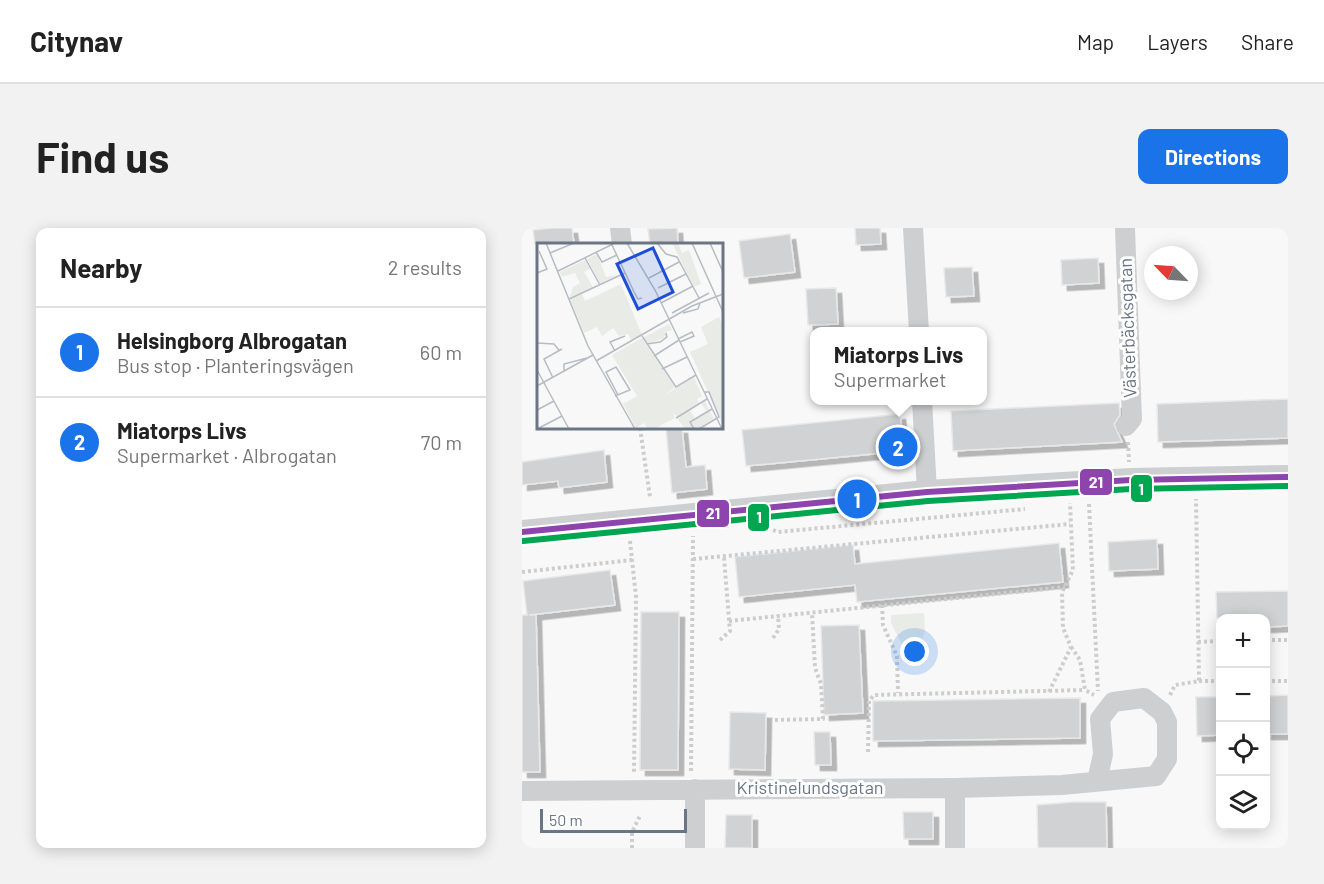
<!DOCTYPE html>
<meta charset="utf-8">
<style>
:root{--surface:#fff;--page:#f2f2f2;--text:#222;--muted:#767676;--line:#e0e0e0;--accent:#1a73e8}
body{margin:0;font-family:Barlow,sans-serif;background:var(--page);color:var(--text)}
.controls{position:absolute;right:18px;bottom:18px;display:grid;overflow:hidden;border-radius:12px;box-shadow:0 3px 15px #0003}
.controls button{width:54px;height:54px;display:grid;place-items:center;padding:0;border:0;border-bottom:2px solid var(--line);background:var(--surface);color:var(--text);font:30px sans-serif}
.compass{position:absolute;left:622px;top:18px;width:54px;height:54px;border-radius:50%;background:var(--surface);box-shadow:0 3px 15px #0003;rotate:295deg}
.scale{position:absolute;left:18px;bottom:15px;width:147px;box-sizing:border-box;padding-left:6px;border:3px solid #6a7586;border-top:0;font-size:16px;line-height:21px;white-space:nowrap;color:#6a7586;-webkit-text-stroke:4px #fff;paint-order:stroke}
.you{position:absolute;left:393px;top:424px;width:21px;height:21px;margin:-15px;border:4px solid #fff;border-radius:50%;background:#1a73e8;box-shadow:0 0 0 9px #1a73e833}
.badge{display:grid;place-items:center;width:39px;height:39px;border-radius:50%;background:var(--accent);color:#fff;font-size:20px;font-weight:700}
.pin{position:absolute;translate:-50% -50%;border:3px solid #fff;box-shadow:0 2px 6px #0006}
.popup{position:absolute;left:288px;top:99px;width:177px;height:78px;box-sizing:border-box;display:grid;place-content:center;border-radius:12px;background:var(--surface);filter:drop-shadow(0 2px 4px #0005);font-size:20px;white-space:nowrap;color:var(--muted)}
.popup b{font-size:22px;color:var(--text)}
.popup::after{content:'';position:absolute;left:50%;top:100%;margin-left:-12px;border:12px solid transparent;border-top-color:var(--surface)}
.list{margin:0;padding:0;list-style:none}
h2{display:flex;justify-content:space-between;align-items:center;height:78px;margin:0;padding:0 24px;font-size:26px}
h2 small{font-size:20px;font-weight:400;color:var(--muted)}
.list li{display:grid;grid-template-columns:39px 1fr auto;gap:18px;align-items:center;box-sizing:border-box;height:90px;padding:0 24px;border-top:2px solid var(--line)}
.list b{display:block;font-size:22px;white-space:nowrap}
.list p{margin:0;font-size:20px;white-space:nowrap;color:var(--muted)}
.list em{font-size:20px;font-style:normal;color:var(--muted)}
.icon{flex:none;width:33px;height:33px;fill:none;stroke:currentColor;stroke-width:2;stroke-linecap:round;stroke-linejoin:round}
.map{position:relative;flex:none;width:766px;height:620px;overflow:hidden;border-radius:12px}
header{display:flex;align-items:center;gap:36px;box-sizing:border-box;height:84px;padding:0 30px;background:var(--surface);border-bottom:2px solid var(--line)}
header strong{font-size:28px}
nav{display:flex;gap:33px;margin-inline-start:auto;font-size:21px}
.intro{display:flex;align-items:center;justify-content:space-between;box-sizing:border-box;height:144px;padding:0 36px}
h1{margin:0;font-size:42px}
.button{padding:15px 27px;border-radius:12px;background:var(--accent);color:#fff;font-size:21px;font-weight:700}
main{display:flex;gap:36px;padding:0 36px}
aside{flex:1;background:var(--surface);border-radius:12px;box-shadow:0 3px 15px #0003}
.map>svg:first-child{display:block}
</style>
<header>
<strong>Citynav</strong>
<nav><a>Map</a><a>Layers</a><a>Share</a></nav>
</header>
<div class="intro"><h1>Find us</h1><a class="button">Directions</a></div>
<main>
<aside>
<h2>Nearby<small>2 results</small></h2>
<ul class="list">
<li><span class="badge">1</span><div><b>Helsingborg Albrogatan</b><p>Bus stop · Planteringsvägen</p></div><em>60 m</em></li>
<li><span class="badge">2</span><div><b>Miatorps Livs</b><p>Supermarket · Albrogatan</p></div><em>70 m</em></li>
</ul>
</aside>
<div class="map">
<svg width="766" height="620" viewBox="0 0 766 620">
<defs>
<filter id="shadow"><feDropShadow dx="5.5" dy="5.5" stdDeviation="0" flood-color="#0004"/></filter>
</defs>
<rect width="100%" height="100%" fill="#f8f8f8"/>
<!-- green -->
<path fill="#e8ebe6" d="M402,385L403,402L396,427L387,430L369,395V387Z"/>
<!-- building -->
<path fill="#d0d2d3" stroke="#e8e8e8" stroke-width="1.5" filter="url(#shadow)" d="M29,0H50L52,16H13L11,2Z
M155,0L156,16H128L126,1Z
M333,0H358L359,16L334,17Z
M268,6L273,44L222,50L217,13Z
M576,30L577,55L540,57L539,32Z
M450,39L452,68L424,69L422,40Z
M314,60L316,96L286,97L284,61Z
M766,171V210L636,214L635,176Z
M597,175L598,187L592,196L600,214L431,223L429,183Z
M378,186L382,223L224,238L220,202Z
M144,200H160L164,239L183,237L185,261L150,265Z
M82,222L85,254L37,260L36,253L0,257V234Z
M635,311L636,341L587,343L586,314Z
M537,315L541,354L335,374L333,357L217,369L213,329L331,317L333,336Z
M88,342L93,377L7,387H14L18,544H0V387H5L1,353Z
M766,363V398L744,399V390H695L694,364Z
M119,384H157L156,542H118Z
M337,397L341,485L302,487L299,398Z
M766,467V506H744V468Z
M674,469H699V507L675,508Z
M558,470V510L351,513V473Z
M208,484L244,485L243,542L207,541Z
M292,504H308L309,537H293Z
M551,574H584L585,620H516L515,577Z
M381,584H411V611H382Z
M204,587H230V620H203Z"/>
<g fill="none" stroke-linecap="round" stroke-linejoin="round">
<!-- path -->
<path stroke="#cccdce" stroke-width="4" stroke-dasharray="3 3" stroke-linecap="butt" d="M118,200L128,269
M606,214L607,234
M567,276L576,463
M251,302L256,304L503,281
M108,313L114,369L112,546
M171,331L548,296
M0,344L110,332
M360,377L361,397L375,428L376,465
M207,393L543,359
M251,410L257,401L256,387
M198,412L208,403L202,330
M744,412H766
M676,414L698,413
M549,419L558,432L563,462L572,467
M677,453H698
M744,453H766
M527,464L549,419L541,400L540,364L551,342L548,275
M648,467L653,457L677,453L674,271
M253,492L301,491L299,456L293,440L290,385
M346,524L347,473L352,467L563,462
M169,543L171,308
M110,620V604L118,588"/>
<!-- minor -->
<path stroke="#cecfd1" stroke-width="20" d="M98,0L100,16
M391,0L397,104
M603,0L610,191L604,198
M400,172L405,264
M433,560V620
M173,561V620
M0,563L433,560L540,557L634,548L645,531V494L640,484L622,470L591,474L578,491L581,526L575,553"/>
<!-- tertiary -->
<path stroke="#cecfd1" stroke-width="24" d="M0,304L405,264L609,252L766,249"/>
<!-- bus-1 casing -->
<g stroke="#fff" stroke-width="10">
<path id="bus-1" d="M0,304L405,264L609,252L766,249"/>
</g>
<!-- bus-2 casing -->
<g stroke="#fff" stroke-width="10">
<path id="bus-2" d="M1,313L406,273L609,261L766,258"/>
</g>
<!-- bus-1 -->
<use href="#bus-1" stroke="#8e44ad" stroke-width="6"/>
<!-- bus-2 -->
<use href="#bus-2" stroke="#00a650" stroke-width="6"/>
</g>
<g text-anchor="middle" stroke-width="6" stroke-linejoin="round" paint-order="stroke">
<!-- street labels -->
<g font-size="18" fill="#6a7586" stroke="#fff">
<text transform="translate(606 100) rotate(-92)" y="6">Västerbäcksgatan</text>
<text x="288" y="566">Kristinelundsgatan</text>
</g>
</g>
<!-- overview -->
<g transform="translate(15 15)">
<rect width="186" height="186" fill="#f8f8f8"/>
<path d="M135,0H141L145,10L152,7L164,41L157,44ZM60,11L69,34L81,32L63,40L50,16ZM48,17L53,26L47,29L56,44L33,54L36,44L43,40L38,30L25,34L23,29ZM84,41L105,92L94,97L91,91L82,93L76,85L65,93L60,84L47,90L33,56L45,51L48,58ZM182,74L186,83V182L153,109L171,101L164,84ZM132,81L135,87L129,89L130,94L110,101L107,94ZM105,95L138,144L126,153L157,134L165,153L160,156L162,160L140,173L136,170L138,175L117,186H111L107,180L99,185L86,161L100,153L75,112ZM168,158L177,176L161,186H148L140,175L153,167L158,175L169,168L164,160Z" fill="#e8ebe6"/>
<path fill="none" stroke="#b6bcc3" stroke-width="1.5" d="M9,0L51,103L98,186M90,0L118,47L185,186M120,0L129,11L140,14L162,55M155,0L186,69M173,0L186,29M75,2L98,51L101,56L105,55M59,9L65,19L80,12M13,10L37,0M48,15L63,42M21,28L78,0M0,30L10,26L2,8M112,35L142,19M121,45L149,31M32,56L88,30M124,60L156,43M135,70L172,50M146,70L161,66L163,60M105,93L139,144L159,132M141,96L155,89L157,93L143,99M0,100L17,101L22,107M110,101L123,99L130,94L129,90M78,108L73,99L88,93M117,113L142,97M59,118L155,63L186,51M125,126L150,114M0,127L32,186M27,129V121L50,115M16,135L7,116L25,106M0,143L56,112M78,153L93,147L79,124L69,129L81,152M0,167L17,158M139,175L170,156M0,186L25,173M157,186L153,179L175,166M162,186L182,174L172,149H167"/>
<path fill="#1d4ed8" fill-opacity="0.15" stroke="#1d4ed8" stroke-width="3" d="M116,5L136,49L101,66L80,21Z"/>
<rect width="186" height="186" fill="none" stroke="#6a7586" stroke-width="3"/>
</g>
<g stroke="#fff" stroke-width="2">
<rect x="557" y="240" width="34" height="28" rx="6" fill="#8e44ad"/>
<rect x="608" y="246" width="23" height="29" rx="6" fill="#00a650"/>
<rect x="174" y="271" width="34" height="29" rx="6" fill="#8e44ad"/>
<rect x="225" y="275" width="23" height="29" rx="6" fill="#00a650"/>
</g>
<g font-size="16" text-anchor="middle" font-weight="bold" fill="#fff">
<text x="574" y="260">21</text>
<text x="619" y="267">1</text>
<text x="191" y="291">21</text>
<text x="237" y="295">1</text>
</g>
</svg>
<div class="controls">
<button>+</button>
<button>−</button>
<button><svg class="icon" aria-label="locate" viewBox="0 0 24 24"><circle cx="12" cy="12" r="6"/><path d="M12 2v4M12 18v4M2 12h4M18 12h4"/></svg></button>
<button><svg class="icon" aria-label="layers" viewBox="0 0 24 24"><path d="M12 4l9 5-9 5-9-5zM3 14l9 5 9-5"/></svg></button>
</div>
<svg class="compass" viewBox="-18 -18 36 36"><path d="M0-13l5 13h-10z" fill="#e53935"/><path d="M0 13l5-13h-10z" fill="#767676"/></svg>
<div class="scale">50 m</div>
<div class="you"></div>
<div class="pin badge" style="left:335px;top:271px">1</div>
<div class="pin badge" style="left:376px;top:219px">2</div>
<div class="popup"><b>Miatorps Livs</b>Supermarket</div>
</div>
</main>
